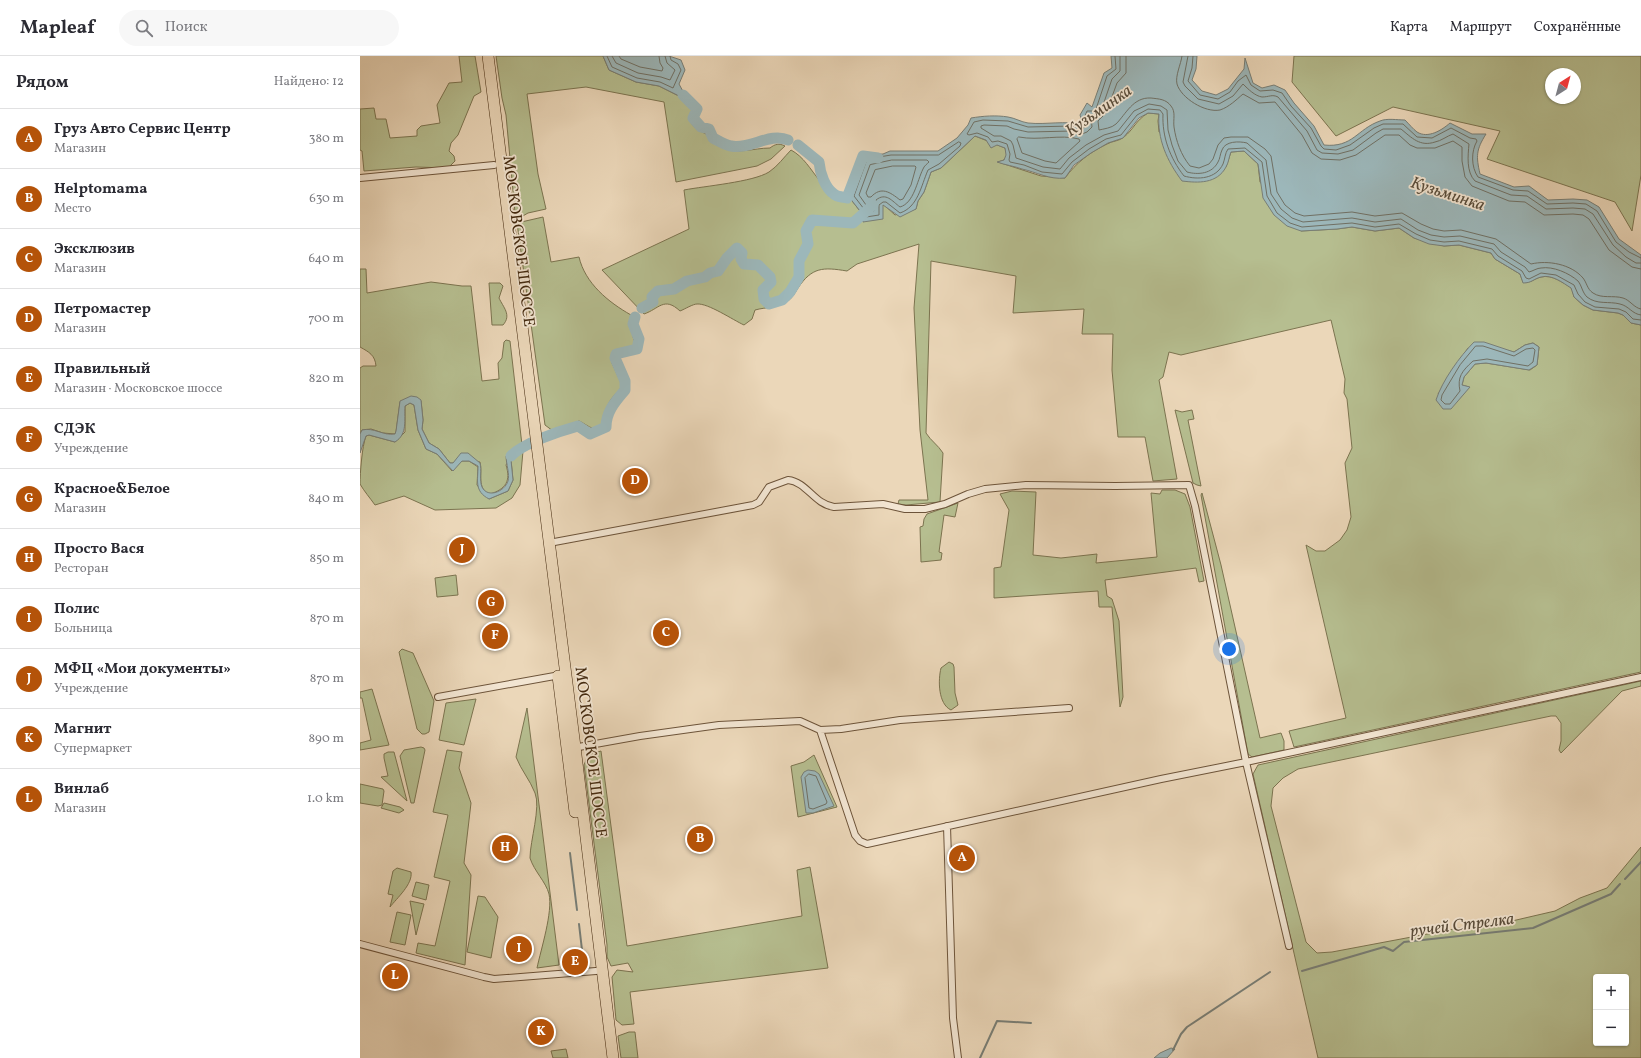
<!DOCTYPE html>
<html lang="ru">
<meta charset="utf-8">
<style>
:root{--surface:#fff;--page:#f7f7f7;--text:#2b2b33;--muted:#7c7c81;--line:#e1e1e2;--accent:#b45309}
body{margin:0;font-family:Vollkorn,serif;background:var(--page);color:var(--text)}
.controls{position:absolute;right:12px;bottom:12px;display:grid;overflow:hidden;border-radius:4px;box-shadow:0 1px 3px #0004}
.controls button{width:36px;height:36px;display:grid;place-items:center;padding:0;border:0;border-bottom:1px solid var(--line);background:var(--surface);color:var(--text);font:20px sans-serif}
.compass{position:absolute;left:1185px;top:12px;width:36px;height:36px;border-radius:50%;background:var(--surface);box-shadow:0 1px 3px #0004;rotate:36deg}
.you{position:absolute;left:869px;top:593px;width:14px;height:14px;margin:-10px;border:3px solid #fff;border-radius:50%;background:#1a73e8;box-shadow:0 0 0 6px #1a73e833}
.badge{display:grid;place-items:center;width:26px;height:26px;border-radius:50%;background:var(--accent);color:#fff;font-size:13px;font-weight:700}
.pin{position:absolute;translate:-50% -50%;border:2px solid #fff;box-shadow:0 1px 4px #0006}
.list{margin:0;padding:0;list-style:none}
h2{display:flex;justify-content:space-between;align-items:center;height:52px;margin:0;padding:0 16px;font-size:17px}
h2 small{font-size:13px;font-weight:400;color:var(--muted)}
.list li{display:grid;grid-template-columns:26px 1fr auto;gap:12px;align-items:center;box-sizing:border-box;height:60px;padding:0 16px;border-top:1px solid var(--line)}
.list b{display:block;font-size:15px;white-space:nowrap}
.list p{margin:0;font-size:13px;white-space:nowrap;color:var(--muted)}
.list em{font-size:13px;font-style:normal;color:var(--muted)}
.icon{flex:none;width:22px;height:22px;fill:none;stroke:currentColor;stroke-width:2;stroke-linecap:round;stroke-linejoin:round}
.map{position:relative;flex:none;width:1281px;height:1002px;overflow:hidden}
header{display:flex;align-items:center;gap:24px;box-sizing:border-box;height:56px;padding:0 20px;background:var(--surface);border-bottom:1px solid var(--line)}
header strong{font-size:19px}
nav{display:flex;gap:22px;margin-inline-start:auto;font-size:14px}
.search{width:280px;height:36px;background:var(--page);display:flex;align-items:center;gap:10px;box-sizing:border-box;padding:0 14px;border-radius:22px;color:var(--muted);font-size:15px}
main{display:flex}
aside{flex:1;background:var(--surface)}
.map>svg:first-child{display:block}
</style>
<header>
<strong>Mapleaf</strong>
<div class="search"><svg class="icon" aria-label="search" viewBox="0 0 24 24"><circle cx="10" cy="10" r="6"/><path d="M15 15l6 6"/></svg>Поиск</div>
<nav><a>Карта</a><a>Маршрут</a><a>Сохранённые</a></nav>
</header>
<main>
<aside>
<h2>Рядом<small>Найдено: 12</small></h2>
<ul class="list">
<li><span class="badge">A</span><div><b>Груз Авто Сервис Центр</b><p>Магазин</p></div><em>380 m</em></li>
<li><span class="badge">B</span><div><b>Helptomama</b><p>Место</p></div><em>630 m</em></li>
<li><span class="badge">C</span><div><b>Эксклюзив</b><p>Магазин</p></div><em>640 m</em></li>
<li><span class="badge">D</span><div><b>Петромастер</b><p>Магазин</p></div><em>700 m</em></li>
<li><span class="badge">E</span><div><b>Правильный</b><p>Магазин · Московское шоссе</p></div><em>820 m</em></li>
<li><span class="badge">F</span><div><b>СДЭК</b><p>Учреждение</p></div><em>830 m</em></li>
<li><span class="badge">G</span><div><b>Красное&amp;Белое</b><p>Магазин</p></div><em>840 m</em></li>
<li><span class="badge">H</span><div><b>Просто Вася</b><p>Ресторан</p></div><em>850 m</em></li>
<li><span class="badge">I</span><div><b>Полис</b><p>Больница</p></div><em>870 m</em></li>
<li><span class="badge">J</span><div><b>МФЦ «Мои документы»</b><p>Учреждение</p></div><em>870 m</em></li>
<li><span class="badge">K</span><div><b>Магнит</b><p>Супермаркет</p></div><em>890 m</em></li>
<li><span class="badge">L</span><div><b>Винлаб</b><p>Магазин</p></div><em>1.0 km</em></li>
</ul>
</aside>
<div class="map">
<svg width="1281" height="1002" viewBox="0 0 1281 1002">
<rect width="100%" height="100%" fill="#ebd7b9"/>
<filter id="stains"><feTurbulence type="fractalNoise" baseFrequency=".005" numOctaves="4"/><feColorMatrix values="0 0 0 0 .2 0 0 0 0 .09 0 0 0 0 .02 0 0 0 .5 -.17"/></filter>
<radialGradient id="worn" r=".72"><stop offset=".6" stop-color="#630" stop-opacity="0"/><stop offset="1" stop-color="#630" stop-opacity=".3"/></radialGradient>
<!-- green -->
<path fill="#b6be90" stroke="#7c7450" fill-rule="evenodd" d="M99,0H115L121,36L114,40L98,79L91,87L89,95L94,100L95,105L88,112L56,111L4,115L2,95L0,94V53L14,52L16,63H26L30,82L57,80V74L61,70L80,67L77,49L89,27L102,26Z
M136,0H243L249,14L276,26L299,30L323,42L334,54L329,62C332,71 337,73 344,77C349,79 353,87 361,91C378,99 393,92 410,92C415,88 419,87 425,90L411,103L397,110L316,126L304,46L226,31L167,38L178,118L186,153L168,157L161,161L155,157L146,59L142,42Z
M934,0H1281V119L1272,175L1255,146L1127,103L1140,75L1033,51L976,80L932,26ZM1191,18H1215V42H1191Z
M788,57L799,58L798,65L799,76L866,111L871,96L884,95L898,108L900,126L941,175L977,173L992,171L1015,175L1039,172L1054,182L1084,190L1099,189L1131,197L1135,203L1160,218L1163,226C1172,227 1173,223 1181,221C1192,218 1203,227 1212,232L1214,241L1223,249L1233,254L1258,257L1263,259L1271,267L1281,269V616L934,691L929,675L986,662L946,489L956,495H965L980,484L987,474L991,461L985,407L992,392L987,343L984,337L985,323L971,264L821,299L809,296L803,321L799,324L817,423L793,425L785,381H758L752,314L753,278H722L724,253L653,257L656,220L571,205L566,377C571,385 578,389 583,397L580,446L546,449L538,448L539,444H568L560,374L554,252L559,188L497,208L487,215C463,211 452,211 438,232C435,237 431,244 426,246C417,252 406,251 395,254L392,263L384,269C373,264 348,247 337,248C333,248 325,253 320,255C304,240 299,253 284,258L242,214L329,173L324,134C345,130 393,126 409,116C418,110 424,101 431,94C444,101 450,113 460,125L465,119L469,129V133L473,134L475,138L490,146L489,141L500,155L503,166L523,148L535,159L556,153L558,145L564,136L571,116L581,112L615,80L645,92L647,99L644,104L638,106L681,120L705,122C716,107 730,96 747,88C752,85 760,85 764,81C774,73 775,65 788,57ZM1173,287L1179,291L1177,309L1170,314L1126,307L1115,308L1104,321L1102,329L1109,331L1101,341L1078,338L1108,292L1145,294L1154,296L1165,289Z
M183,161L191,206L219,201C225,227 248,246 271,259L270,269L275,288C268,294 257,292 251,300L252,307L262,329C260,335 256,337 252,342C247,349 244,360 242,369C234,377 228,369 219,365L193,375L185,369L157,167Z
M0,213H6L7,237L71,226L102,230H111L122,325L139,323L138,307L142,302L144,286L146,284L150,285L162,389L155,392L146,409C151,425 146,433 130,438C116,433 123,417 120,406L98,402L93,407H90L79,393L69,387L62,373L63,364L61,345L40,346L36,376L35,378L23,377L11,373L2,374L0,378V312L3,310H16C15,299 9,296 0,291Z
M129,227H140L143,230L139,242C143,251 152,259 143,269H132Z
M50,347L54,349L58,374L66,393L77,398L92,415L102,405H109L118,411L117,429L129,443L148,435L153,424L151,404L157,396L163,395L160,429L152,442L136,452L75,454L44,440L15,449C10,442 4,435 0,428C0,418 2,390 6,380L9,379L35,386L45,376V350Z
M815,354L822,356L832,354L834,363L828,364L841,430L837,429L833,427Z
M802,434H815L825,438L830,451L844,525L839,526L836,512L745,524L747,540L752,543L759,565L763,641L760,651L752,551H739L738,535L634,542V512L641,511L649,454L640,438L652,435L676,436L673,499L701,502L737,498L736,507L797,501L791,437L800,438Z
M842,437L861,509L900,682L921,677L924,685V694L892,701L888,698L841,439Z
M598,447L595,461L584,459L579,496L582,497L581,504L561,506L560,471L563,470L564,463L567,458Z
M96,519L98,539L77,541L75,522Z
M42,593L53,597L74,645L69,676L65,678H62L57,673L39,596Z
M589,606L593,608L594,611L595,637L598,649L591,654C578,648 578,624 581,612Z
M1281,625V630L1262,635L1201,697L1199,694L1201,685V667L1196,660H1191L938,713L923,722L913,732L911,750L946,886L957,897L972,896L1094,873L1152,865L1195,855L1220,842L1247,832L1281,791V1002H958L893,718L898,709ZM1236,921H1266V987H1236Z
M12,633L29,689L0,694V687L11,684L2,642H0V636Z
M116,643L104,689L79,684L86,647Z
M167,652L199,909L177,912C181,893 193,856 189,838C186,826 174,815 170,802C170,785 181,751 175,737C170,724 161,714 156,701Z
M61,691L64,692L65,694L54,747H51L40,700L44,694Z
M87,694L102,696L99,712L111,747L104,807L111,819L105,909L56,897L58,887L75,890L90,825L74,821L88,759L73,756Z
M241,695L267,890L442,860L437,814L450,811L468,912L270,936L274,968L262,969L256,964L252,921L257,914L273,916L268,907L251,910L247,901V889L224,709L228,699Z
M28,696H34L47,745L21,721L28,720L24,702V698Z
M454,699L477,751L438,761L431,710L444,706Z
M0,728L23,733L24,735L22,749L18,750L0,747Z
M24,747L40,751L44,754L39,757L21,752Z
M37,812L51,816C53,828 37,842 30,851L33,839L28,838L33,815Z
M56,826L69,829L66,844L52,840Z
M118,840L125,841L138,861L131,902L107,896Z
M50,845L64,848L56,879Z
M37,856L51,859L45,889L30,886Z
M269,976H275L278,1002H261L258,980Z
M206,993L208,1002H193L191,995Z"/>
<!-- water -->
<path fill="#9cb7ba" stroke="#787e76" d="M243,0H309L321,4L325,14L319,28L325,39L335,48L332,51L323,42L299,30L276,26L249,14Z
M751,0H837L836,13L832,24L842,35L856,39L868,33L884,13L885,2L893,27L902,32L914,29L925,34L934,47L954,70L964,89C993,92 997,73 1020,65C1027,62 1037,64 1045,64C1049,68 1053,73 1057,76C1068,83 1082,74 1090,67L1112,78H1126C1116,94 1116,100 1120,118L1154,131L1169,130L1188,144L1213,143L1227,144L1239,151L1259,183L1281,199V269L1271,267L1263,259L1258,257L1233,254L1223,249L1214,241L1211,232C1203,227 1192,218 1181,221C1173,223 1172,227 1163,227L1160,218L1135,203L1131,197L1099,189L1084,190L1069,188L1054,182L1039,172L1015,175L992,171L977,173L941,175L927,170L914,159L903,142L898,108L884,95L871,96C869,100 869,106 866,111C857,128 838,127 822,125C807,105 797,83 799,58L788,57L779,62L763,82L748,87L731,97L714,109L705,122C690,124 676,116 662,113C654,110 645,109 637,106L644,104L646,99L645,92L637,89L631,92L626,84L615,80L581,112L571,116L564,136L558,145L556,153L540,161L523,149V163L503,166L500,155L489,141L504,99L523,98L530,95H578L597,82L608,69L611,62C623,60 636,59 648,61C655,62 661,66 668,67C687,69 705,64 723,69L720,59L727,47L732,51L744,17L752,12Z
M1114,286H1124L1154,296L1165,289L1173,287L1179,291L1177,309L1169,314L1126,307L1115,308L1104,321L1102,329L1110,331L1091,353H1083L1076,344C1082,325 1100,300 1114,286Z
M51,340L57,341L61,344L63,364L62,373L69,387L79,393L90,407H93L101,397H108L120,407C122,414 119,424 122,431C128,443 145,435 148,425C150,419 146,407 146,400L155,392L162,389L163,395L157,396L151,404L153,424L148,435L129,443C114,435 118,425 118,410L109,405H102L93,415L77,398L66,393L58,374L54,349L50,347L45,350C44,364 48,378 35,386L9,379L6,380L0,397V378L2,374C14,371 23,380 35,378L36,375L40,345Z
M448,714L455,715L459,718L474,750L453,757H446L441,721L444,716Z
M811,992L815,993L807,1002H794L800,997Z"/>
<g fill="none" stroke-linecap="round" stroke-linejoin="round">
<!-- shore -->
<path stroke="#707064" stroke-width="1" d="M247,0L252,11L277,22L300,26L313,32L321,14L318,8L311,4L310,0
M252,0L256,7L278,17L301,21L310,24L315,14L307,7L305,0
M259,0L261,3L280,11L302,15L303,12L300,7L299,0
M755,0L756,13L747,20L736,53L733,55H727L725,60L727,68L724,72L713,70L668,71L648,65L623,64L614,66L607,78L609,79L617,77L628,81L632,86L638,85L647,88L650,98L649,104L650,106L664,109L682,116L702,118L712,106L729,93L746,83L761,79L777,59L788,53L800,54L803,58C802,81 810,102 824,120C838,124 856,123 863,108C865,103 865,97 868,93L885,92L902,106L907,140L917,157L930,167L942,171L992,167L1015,171L1039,168L1056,178L1070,184L1084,186L1099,185L1132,193L1138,200L1162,215L1166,222L1169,223L1181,217L1196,219L1214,229L1218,238L1225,246L1235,251L1259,253L1266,256L1273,263L1281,264
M760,0V15L752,23L741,55L738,58L731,61L732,71L727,76L722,78L713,75L668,76L654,73L647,70L624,69L621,70V72L634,80H641L651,85L653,89L656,102L683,111L700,113L709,102L726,89L744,79L758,75L774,55L789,48L801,50L807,54L808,74L812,89L818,105L827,116C838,119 852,118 858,106C860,103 860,98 862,94C865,85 879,85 887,87L906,104L911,138L921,153L932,162L943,166L992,162L1015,166L1041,163L1058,174L1071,179L1084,181L1100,180L1134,188L1141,196L1165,211L1169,216C1173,215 1177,212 1181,212C1193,210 1209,217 1218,225C1222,230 1222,236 1227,241C1237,249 1249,245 1260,248C1269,250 1272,258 1281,259
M766,0V17L757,27L746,57L738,65L739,74C743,73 752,72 756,68C766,58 773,41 791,42C799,43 806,43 811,50C816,56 813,63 814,71C816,85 821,99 830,110L839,112L849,108L853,103L858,89L864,82L871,81H888L905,93L911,100L917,136L925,149L935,157L944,160L992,156L1015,160L1042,157L1061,168L1073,173L1084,175L1101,174L1136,183L1171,208C1188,204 1211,208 1223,222C1227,227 1227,233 1233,237C1242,243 1253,239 1263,242C1270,244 1274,252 1281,253
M822,0C821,8 815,20 817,28C821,42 845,57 860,54C869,51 876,44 883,38L899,47L915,46L942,79L952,97L961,103L980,104L996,99L1025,79H1039L1050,89L1057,92H1075L1093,85L1102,91V105L1105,121L1112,130L1149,145L1165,146L1184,159L1213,158L1223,159L1229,163L1249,194L1272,211L1281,213
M828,0L823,26L825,30L838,43L859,48L873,40L883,28C888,33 895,40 902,41C909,41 912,38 918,41L947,75L957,94L962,97L978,98L993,94L1016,77L1023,73H1041C1052,82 1060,91 1075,86C1081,85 1087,80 1093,78L1109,88C1108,99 1106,116 1115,125L1151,139L1167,140L1186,153L1213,152L1225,153L1233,158L1253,189L1266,201L1276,207H1281
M833,0L832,12L828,25L840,39L858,43L870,36L878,25L886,19L891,29L900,35L913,34L922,37L931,50L951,72L961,90L964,93L976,94L990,89L1014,72L1023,68H1043L1057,81L1072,82L1091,72L1110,82L1116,83L1117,85C1111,95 1111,111 1118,121L1153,134L1168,135L1187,148L1213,147L1226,148L1237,155L1256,186L1269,196L1281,202
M659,81C679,85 700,78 719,83L720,85L696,107L685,105L662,97L657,83Z
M599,86L601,87L600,90L579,108L568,114C561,130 558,151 540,157L526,146H523L519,149V159L506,161L504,153L494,140L507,103L531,99H578Z
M532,104H567L569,106C567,108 564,110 563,113C557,125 554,147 540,151C532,145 526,136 516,144L514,155L511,156L499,139L510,109Z
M533,110H555L556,111L551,129L543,143L540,144C530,136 521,130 511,141H508L506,137L515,114Z
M1116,290H1123L1154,300L1166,293L1173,292L1175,294L1173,306L1168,310L1127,303L1113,305C1102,315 1097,321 1100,335L1090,348H1085L1081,344L1082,339L1100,309Z
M449,718L456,720L467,746L466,748L453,753L449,752L445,722Z"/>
<!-- stream -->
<path stroke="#787e76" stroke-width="2" d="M210,797L217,854
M1265,823L1281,806
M219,868L222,894
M942,915L1024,891L1033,895L1044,886L1173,872L1251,838L1260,828
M813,994L821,978L827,971L910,916
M620,1002L637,965L671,967"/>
<!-- river -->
<path stroke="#9cb7ba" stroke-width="11" d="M323,39L337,53L333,62L341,71L349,73L353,82C359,85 365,89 371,90C390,94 410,76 428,84
M438,89L459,106C460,117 465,132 474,138C477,141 483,141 487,142L503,100L518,102
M282,252L293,246L292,241L298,235L314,233L327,225L345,221L350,217L358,215L367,202L377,192L382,197L381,203L384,208L398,209L410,221L411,226L403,234L404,243L409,248L422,244L430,236L439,221V205L448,188L446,175L452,164L493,167L513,149
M151,400C163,387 200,375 218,370L230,378L246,371C246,355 256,345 265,334V325L255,302L256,298L277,293L279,283L273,268L275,261"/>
<!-- street casing -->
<g stroke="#6d543a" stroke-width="8">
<path id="street" d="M0,122L134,109
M189,487L393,449L399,446L409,431L428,424C447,426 454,448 474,451L523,448L545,453H565L585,448L608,438L625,433L666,429L755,430L829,429L835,450L886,706L929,890
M78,641L200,619
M460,674L495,779L500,785L507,788L801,723L886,706L1281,621
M213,692L280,680L359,669L440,665L460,674L481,673L540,664L709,652
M587,770L593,962L598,1002
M0,888L124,921L134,923L236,915"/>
</g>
<!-- highway casing -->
<g stroke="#43290f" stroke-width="12">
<path id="highway" d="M128,0L215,691L253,1002
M198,620L215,756"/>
</g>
<!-- street -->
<use href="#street" stroke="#f2e5d2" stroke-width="6"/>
<!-- highway -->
<use href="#highway" stroke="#ebd7b9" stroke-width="11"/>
</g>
<g text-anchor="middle" stroke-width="3.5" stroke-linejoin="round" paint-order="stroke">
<!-- street labels -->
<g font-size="16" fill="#43290f" stroke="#f2e5d2">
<text transform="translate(160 185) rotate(83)" y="6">МОСКОВСКОЕ ШОССЕ</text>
<text transform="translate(232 696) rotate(83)" y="6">МОСКОВСКОЕ ШОССЕ</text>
</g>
<!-- water labels -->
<g font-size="17" font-style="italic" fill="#594c3a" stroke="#f2e5d2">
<text transform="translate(738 54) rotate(-35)" y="6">Кузьминка</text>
<text transform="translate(1088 137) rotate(18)" y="6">Кузьминка</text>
<text transform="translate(1102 868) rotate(-7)" y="6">ручей Стрелка</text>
</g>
</g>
<rect width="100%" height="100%" filter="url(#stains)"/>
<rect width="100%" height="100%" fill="url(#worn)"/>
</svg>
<div class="controls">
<button>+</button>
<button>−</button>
</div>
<svg class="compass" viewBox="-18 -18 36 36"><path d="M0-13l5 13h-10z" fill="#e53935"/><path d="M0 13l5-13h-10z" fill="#7c7c81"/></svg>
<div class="you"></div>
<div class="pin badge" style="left:602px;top:802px">A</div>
<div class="pin badge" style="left:340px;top:783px">B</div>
<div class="pin badge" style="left:306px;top:577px">C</div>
<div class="pin badge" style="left:275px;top:425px">D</div>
<div class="pin badge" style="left:215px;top:906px">E</div>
<div class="pin badge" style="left:135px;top:580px">F</div>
<div class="pin badge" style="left:131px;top:547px">G</div>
<div class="pin badge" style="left:145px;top:792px">H</div>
<div class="pin badge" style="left:159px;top:893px">I</div>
<div class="pin badge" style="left:102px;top:494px">J</div>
<div class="pin badge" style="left:181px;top:976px">K</div>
<div class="pin badge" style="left:35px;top:920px">L</div>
</div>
</main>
